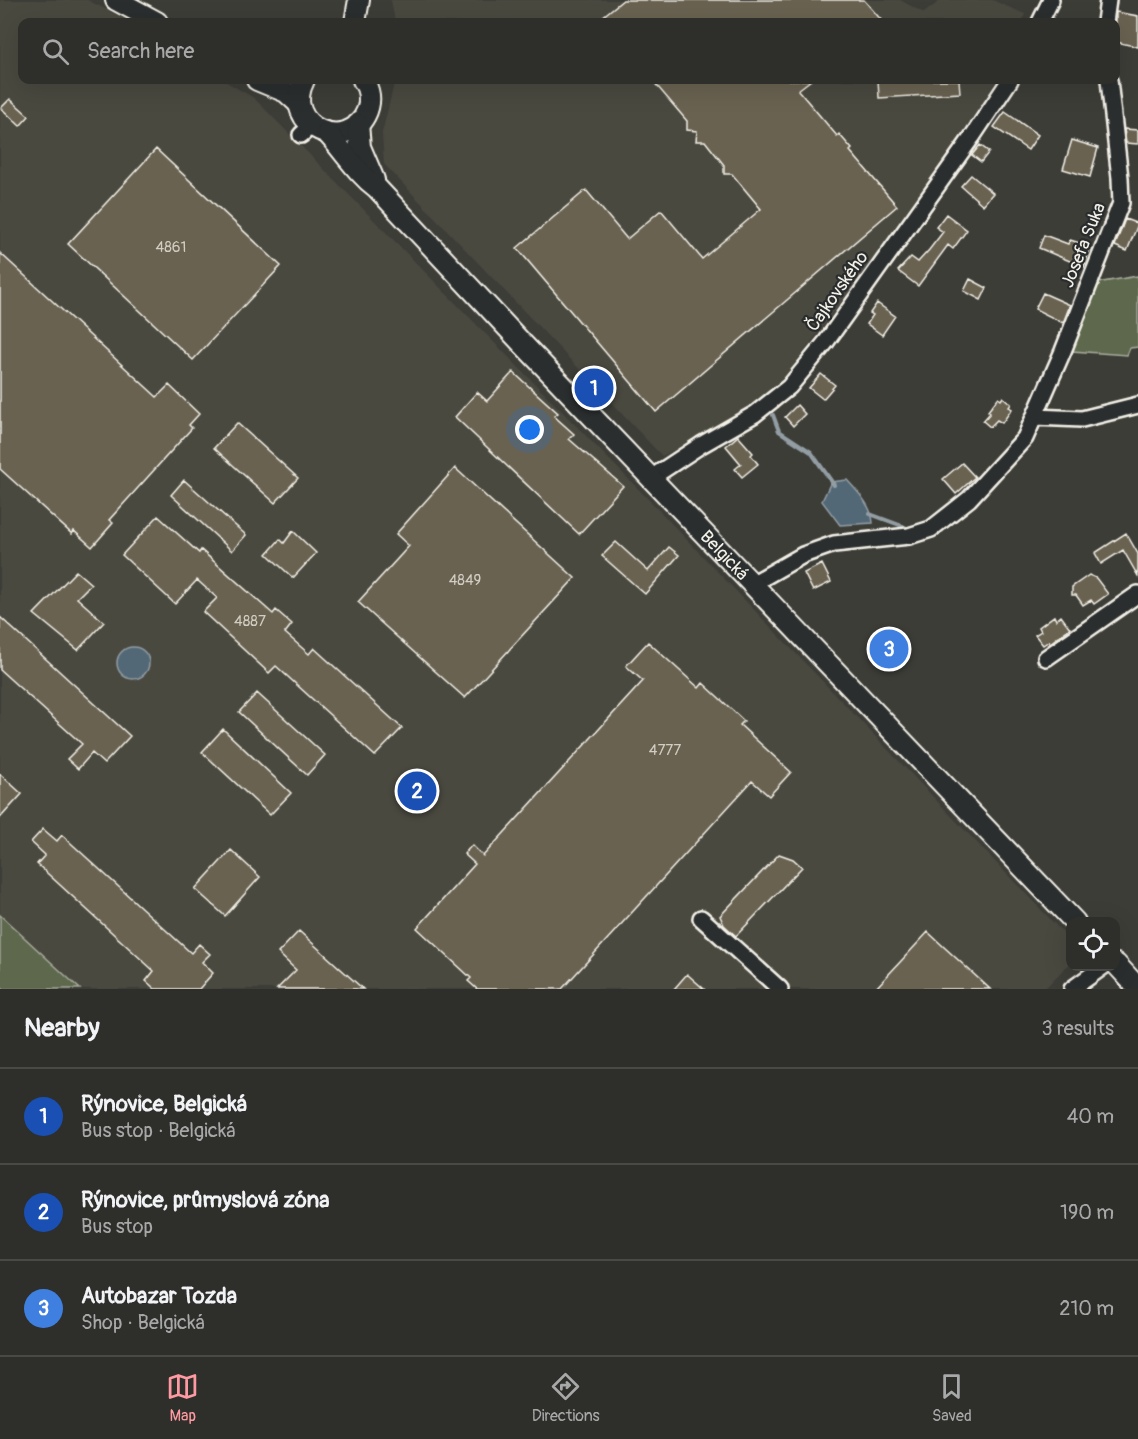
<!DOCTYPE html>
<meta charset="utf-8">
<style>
:root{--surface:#2e2e2a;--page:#3a3a36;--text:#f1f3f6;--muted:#a7a8a8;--line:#494a47;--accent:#ff9aa2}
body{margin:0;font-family:Pangolin,sans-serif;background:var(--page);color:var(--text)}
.controls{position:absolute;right:18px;bottom:18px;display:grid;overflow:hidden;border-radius:12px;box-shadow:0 6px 24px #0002}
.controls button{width:54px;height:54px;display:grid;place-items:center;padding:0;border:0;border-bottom:2px solid var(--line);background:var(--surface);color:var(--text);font:30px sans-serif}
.you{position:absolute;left:530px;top:430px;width:21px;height:21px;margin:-15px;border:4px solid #fff;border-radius:50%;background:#1a73e8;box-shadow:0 0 0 9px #1a73e833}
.badge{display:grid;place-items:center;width:39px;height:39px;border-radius:50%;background:var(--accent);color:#fff;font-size:20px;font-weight:700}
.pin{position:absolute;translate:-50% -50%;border:3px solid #fff;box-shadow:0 2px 6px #0006}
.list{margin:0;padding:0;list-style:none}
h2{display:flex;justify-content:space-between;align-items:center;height:78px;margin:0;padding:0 24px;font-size:26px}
h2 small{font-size:20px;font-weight:400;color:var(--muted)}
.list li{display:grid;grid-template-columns:39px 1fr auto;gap:18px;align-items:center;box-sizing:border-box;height:96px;padding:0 24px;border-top:2px solid var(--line)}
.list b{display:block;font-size:22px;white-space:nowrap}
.list p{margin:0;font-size:20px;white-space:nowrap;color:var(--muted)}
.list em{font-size:20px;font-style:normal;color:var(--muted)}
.icon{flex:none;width:33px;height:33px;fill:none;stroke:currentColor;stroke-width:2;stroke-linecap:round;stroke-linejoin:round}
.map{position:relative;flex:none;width:1138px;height:989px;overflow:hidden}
.search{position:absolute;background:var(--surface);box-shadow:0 6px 24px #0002;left:18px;right:18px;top:18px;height:66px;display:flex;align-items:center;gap:15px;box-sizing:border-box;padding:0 21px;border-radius:12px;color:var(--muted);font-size:22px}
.sheet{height:366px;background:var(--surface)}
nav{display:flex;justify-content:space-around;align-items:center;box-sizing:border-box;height:84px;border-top:2px solid var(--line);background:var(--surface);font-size:16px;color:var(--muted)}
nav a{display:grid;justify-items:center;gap:3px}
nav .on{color:var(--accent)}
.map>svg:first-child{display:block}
</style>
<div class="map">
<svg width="1138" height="989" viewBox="0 0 1138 989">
<rect width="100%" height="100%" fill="#3d3d38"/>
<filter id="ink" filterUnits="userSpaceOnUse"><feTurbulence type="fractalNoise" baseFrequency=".0167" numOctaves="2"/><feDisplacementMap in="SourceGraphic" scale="12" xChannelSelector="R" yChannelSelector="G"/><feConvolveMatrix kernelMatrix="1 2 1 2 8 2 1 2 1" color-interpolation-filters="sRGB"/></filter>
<g filter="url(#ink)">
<!-- built -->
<path fill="#4a4840" d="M0,0H87L131,22H22V80H223L254,98L647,498L1070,940V963L1044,989H80L0,915Z
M391,0H900L924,13L941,0H992L1025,14L1022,22H395Z
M395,80H996L988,95L937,174L776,389L751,412L662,456L384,164L382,133Z"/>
<!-- green -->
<path fill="#5d674e" stroke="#a8ac9b" stroke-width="1.5" d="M1138,276V347L1130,348L1127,355L1072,351L1097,283Z
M0,915L80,989H0Z"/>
<!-- water -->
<path fill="#526776" stroke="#939ea4" stroke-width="1.5" d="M847,480C858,492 872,506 873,523L840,525L822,501L831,482Z
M117 663a16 16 0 1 1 32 0a16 16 0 1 1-32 0Z"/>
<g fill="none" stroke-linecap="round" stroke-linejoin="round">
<!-- stream -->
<path stroke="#939ea4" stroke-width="4" d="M773,415L779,431L811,452L834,485
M870,514L905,527"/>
</g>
<!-- building -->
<path fill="#696251" stroke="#f4f1e8" stroke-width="1.5" d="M623,0H864L883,22H596Z
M1116,12L1138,16V47L1116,42Z
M652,80H811L798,90L837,136L839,134L852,149L850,151L897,206L656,412L517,248L586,190L627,239L661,210L702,259L761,209L732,174H724V165L705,141H696L697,131L687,130V121Z
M878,80H959L960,93L879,98Z
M10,99L29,116L20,126L1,108Z
M1005,112L1038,135L1028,150L994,127Z
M1124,129L1138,130V144L1126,143Z
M1072,140L1098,148L1090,177L1063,169Z
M980,145L989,152L981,162L972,155Z
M156,149L281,266L193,360L68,244Z
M971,175L993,193L983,205L961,186Z
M946,214L967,230L953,249L948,245L918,286L898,271L911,257L918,262L929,250L943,232L936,227Z
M1125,219L1138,224L1127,251L1115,246Z
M1044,235L1068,244L1070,240L1086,245L1085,247L1090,249L1084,267L1039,248Z
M0,253L157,397L169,385L199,414L189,425L192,428L109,520L113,523L92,547L74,531L72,534L0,469Z
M970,279L987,288L981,300L964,291Z
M1043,293L1070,305L1063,323L1035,309Z
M877,303L895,316L882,335L867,324L873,315L870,313Z
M513,372L558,413L554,416L574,434L569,439L623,486L579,534L455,417L477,392L487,401Z
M821,374L835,385L823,399L809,388Z
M1003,397L1011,404L1009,407L1012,409L1002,423L997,420L990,427L983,421L990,413L988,411L998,398L1001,400Z
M797,405L805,414L793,426L785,417Z
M237,423L298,478L275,503L214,448Z
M738,436L753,453L751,455L758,464L742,477L735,469L741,464L726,446Z
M962,463L975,477L956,494L943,479Z
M455,468L575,578L465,698L358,602L409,546L396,534Z
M184,480L246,535L232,551L171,495Z
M158,516L199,553L201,550L273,614L276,610L292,624L285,633L309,654L314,648L402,728L375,756L276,666L269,673L203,612L217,598L197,580L175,604L122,555Z
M293,531L316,553L293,578L267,554L280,539L284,543Z
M1126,533L1138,554V576L1123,550L1101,564L1095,553Z
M616,542L648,571L669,547L679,555L645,594L602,556Z
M822,564L831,582L813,591L804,573Z
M76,571L91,584L77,598L104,622L78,650L34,614Z
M1089,575L1096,578L1108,594L1094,604L1091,600L1083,605L1076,595H1072V587Z
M1054,616L1056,620L1061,616L1070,628L1050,643L1049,641L1043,645L1035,635L1041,631L1039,627Z
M0,617L130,736L104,764L92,753L78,769L67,759L82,744L0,670Z
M648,642L699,688L703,683L744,721L740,725L791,772L769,796L752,781L562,989H477L468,981L471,978L417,928L475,864L464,854L472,845L483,856L643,681L626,666Z
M257,693L325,755L307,775L239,712Z
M223,729L291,793L270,815L202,752Z
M0,774L22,794L0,818Z
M43,829L57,841L62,835L191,953L199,944L210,954L202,962L213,973L199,989H155L146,981L154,971L37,864L45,855L31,842Z
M231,850L260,877L225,916L195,889Z
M779,854L793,859L802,867L736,936L724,925L720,916Z
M299,931L363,989H277L296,970L278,953Z
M928,932L944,947L990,989H875Z
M687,974L704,989H674Z"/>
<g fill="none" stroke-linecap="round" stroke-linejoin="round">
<!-- minor casing -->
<g stroke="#f4f1e8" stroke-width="20">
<path id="minor" d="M1040,22L1051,0
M1105,22L1108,0
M301,135L311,126
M1034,417L1082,419L1138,405
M651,478L701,445L755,414L789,387L826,342L972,137L1010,80
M752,584L803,555L834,544L909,536L931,529L969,499L1025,438L1063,351L1121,203L1120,178L1109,80
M1046,658L1138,594
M701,918L780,989
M1072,989L1104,966"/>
</g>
<!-- tertiary casing -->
<g stroke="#f4f1e8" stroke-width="24">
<g id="tertiary">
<path d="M116,0L157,22"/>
<path d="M355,22L359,0"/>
<path d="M257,80L286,92L299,104"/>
<path d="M304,80C280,127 349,156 367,111C371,100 369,89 363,80"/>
<path d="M358,124L360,147L374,180"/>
<path id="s1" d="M327,133C344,151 357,173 377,188L520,341L1075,922"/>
<path d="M1116,964L1138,988"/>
</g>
</g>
<!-- minor -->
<use href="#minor" stroke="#2a2d2e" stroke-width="15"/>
<!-- tertiary -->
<use href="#tertiary" stroke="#2a2d2e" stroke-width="20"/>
</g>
</g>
<g text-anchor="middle" stroke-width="4.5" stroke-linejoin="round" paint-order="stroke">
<!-- number labels -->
<g font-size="15" fill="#d1cdc2">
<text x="171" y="252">4861</text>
<text x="465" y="585">4849</text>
<text x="250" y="626">4887</text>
<text x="665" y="755">4777</text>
</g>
<!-- street labels -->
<g font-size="18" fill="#f4f1e8" stroke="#2a2d2e">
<text transform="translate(1083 245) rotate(-68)" y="6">Josefa Suka</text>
<text transform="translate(837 291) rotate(-55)" y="6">Čajkovského</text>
<text dy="6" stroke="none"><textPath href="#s1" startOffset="580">Belgická</textPath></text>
</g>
</g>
</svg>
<div class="controls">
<button><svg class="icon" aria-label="locate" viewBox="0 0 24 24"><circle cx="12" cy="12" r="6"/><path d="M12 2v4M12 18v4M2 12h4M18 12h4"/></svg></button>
</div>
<div class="you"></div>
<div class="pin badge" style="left:594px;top:388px;background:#1a4fb4">1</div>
<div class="pin badge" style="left:417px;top:791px;background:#1a4fb4">2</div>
<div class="pin badge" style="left:889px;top:649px;background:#3f7fe0">3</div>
<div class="search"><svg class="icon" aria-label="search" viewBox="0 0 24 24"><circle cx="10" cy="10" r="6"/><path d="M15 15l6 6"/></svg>Search here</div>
</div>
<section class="sheet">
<h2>Nearby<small>3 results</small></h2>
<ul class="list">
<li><span class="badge" style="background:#1a4fb4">1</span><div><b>Rýnovice, Belgická</b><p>Bus stop · Belgická</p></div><em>40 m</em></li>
<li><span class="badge" style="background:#1a4fb4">2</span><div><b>Rýnovice, průmyslová zóna</b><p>Bus stop</p></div><em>190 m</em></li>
<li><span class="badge" style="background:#3f7fe0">3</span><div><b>Autobazar Tozda</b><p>Shop · Belgická</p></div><em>210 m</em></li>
</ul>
</section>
<nav>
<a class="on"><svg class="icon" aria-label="map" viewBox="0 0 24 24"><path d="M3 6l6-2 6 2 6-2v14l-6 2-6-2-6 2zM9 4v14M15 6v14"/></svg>Map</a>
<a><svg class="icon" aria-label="directions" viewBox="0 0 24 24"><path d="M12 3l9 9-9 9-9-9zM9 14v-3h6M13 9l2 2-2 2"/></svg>Directions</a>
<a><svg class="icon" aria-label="saved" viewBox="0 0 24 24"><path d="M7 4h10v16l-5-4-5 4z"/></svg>Saved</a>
</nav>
